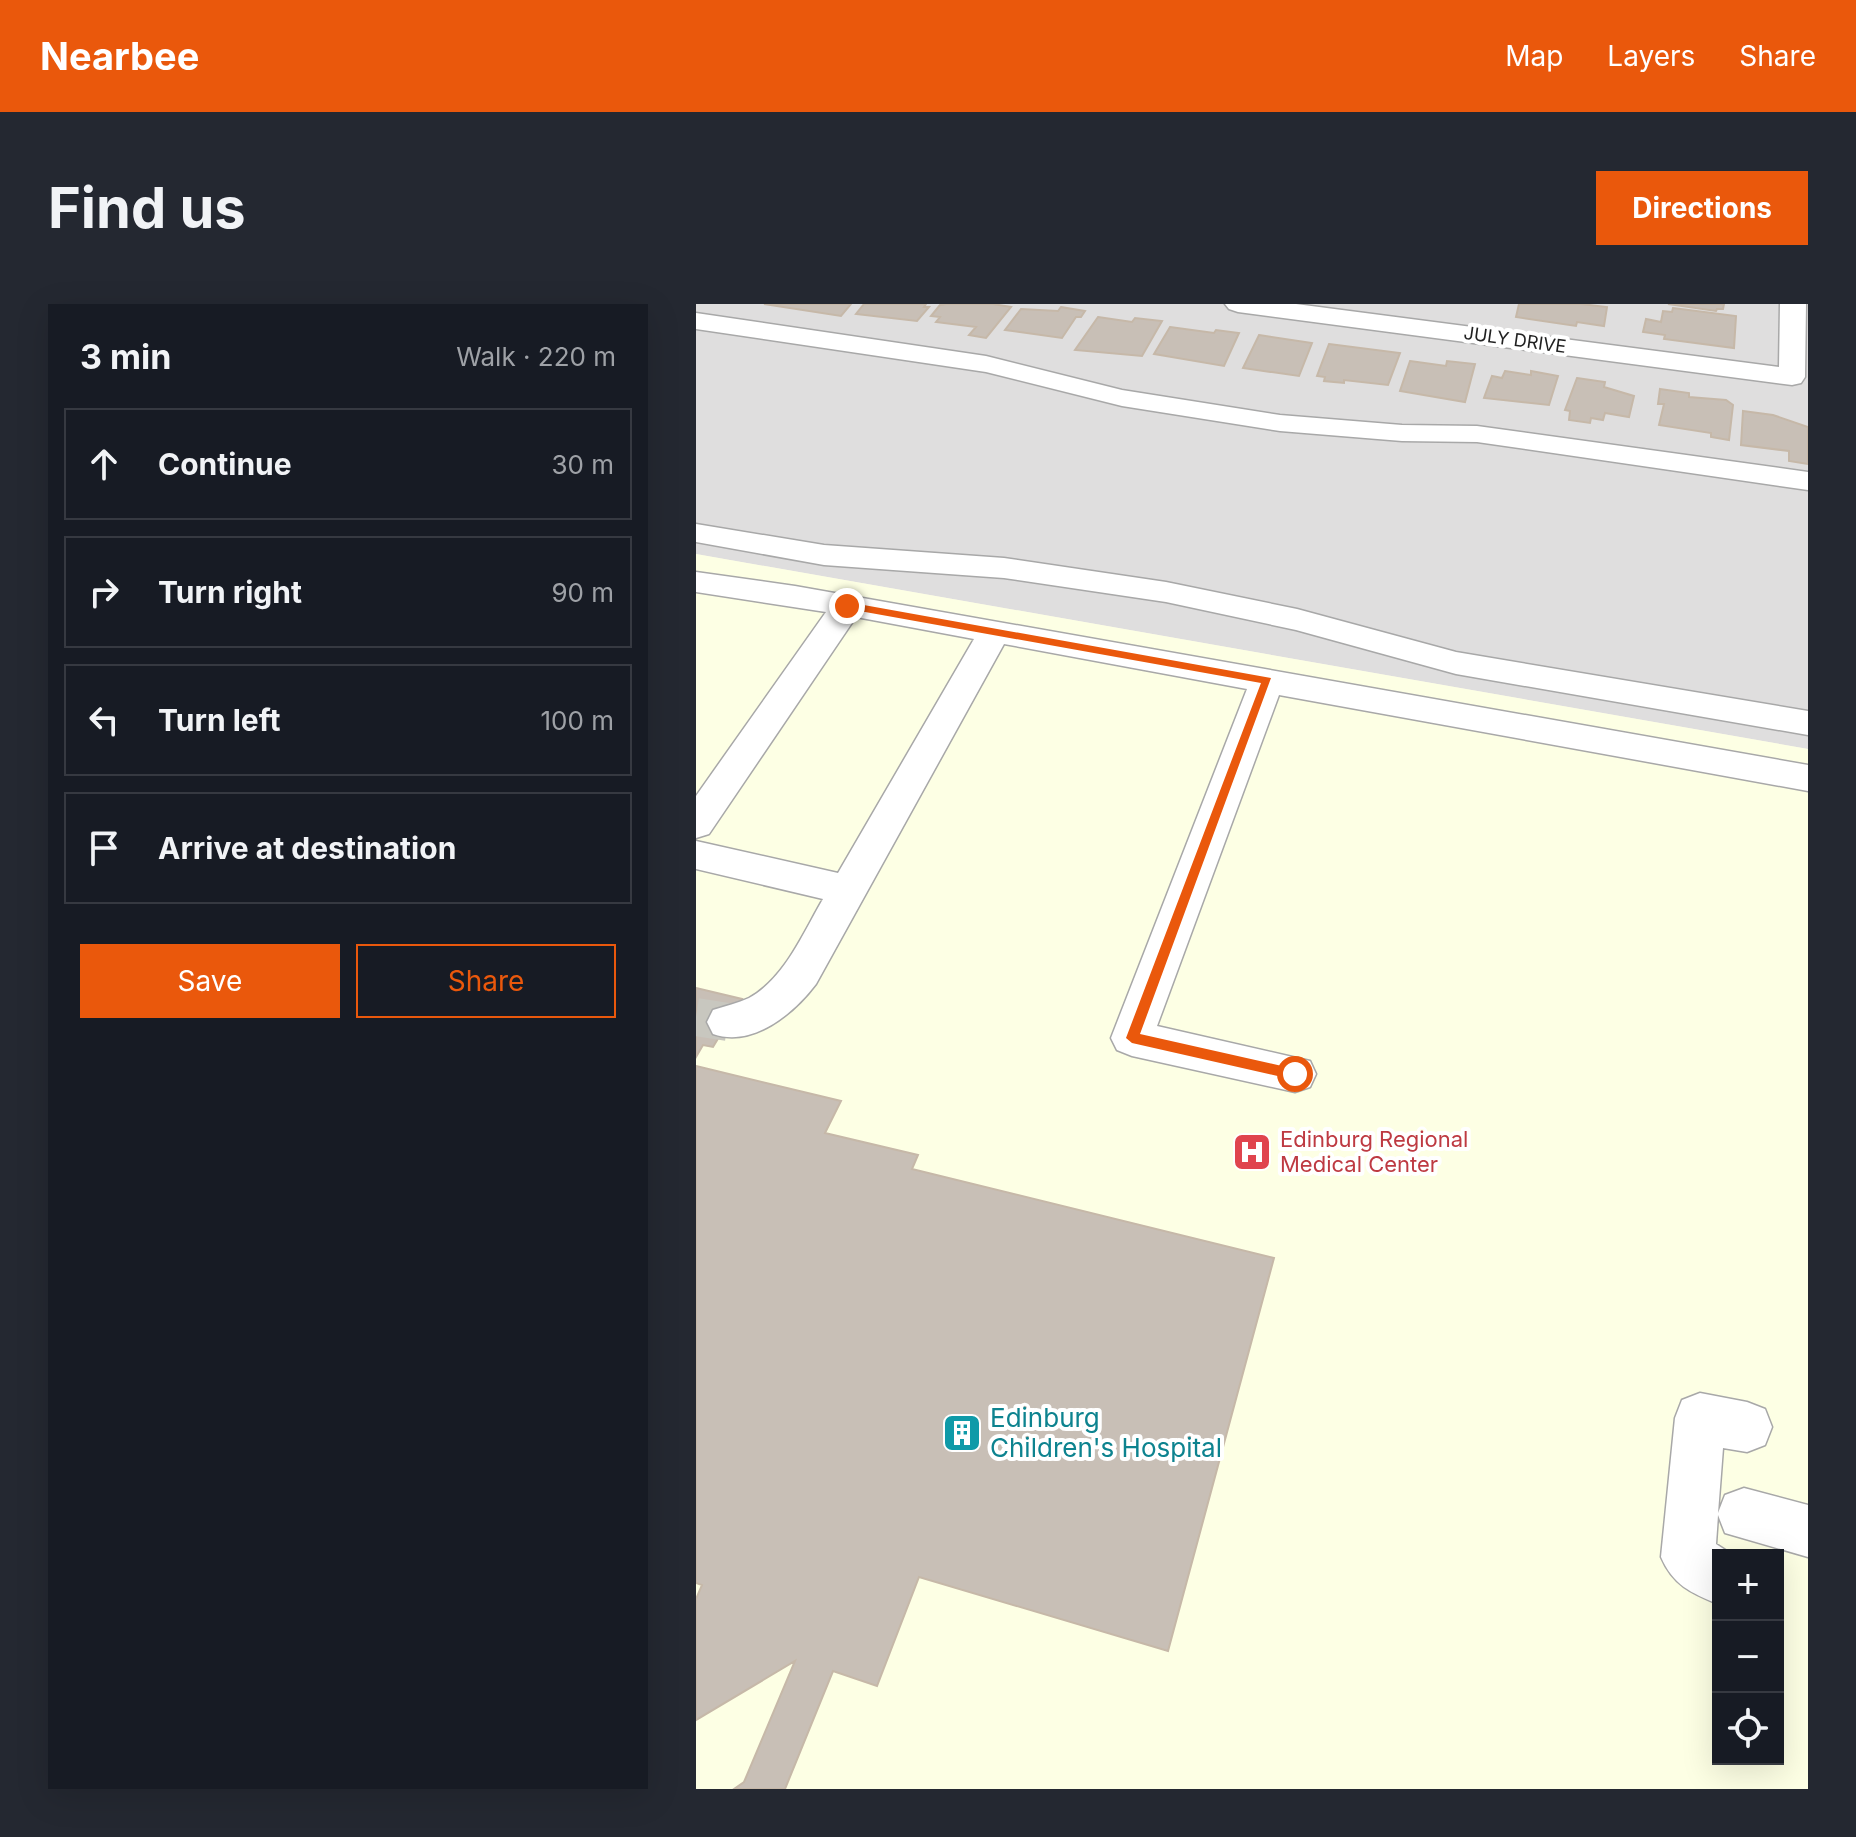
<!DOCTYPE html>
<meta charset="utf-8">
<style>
:root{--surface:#171b24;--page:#242831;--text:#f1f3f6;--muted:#9ea1a6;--line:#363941;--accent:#ea580c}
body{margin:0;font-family:Inter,sans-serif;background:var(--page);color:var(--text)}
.controls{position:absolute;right:24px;bottom:24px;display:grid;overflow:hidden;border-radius:0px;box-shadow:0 8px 32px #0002}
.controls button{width:72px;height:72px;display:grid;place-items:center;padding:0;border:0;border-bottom:2px solid var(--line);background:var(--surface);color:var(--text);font:40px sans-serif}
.stop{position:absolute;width:24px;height:24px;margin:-18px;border:6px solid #ea580c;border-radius:50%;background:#fff}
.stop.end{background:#ea580c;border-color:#fff;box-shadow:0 2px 8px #0008}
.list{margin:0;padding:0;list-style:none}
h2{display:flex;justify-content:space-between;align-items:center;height:104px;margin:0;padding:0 32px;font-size:34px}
h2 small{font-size:26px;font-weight:400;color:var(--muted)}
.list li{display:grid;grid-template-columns:52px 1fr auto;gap:24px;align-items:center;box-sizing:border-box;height:112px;margin:0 16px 16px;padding:0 16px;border:2px solid var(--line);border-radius:0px}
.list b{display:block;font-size:30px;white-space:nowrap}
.list em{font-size:26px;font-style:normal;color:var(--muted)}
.actions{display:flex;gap:16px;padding:24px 32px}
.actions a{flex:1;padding:18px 0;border:2px solid var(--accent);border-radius:0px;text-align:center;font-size:28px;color:var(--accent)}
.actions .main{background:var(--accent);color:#fff}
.icon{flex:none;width:44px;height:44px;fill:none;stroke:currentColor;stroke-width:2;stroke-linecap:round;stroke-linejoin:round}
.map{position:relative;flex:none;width:1112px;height:1485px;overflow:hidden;border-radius:0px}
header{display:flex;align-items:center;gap:48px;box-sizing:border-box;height:112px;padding:0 40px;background:var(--accent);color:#fff}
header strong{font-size:38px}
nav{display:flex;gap:44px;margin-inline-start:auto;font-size:28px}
.intro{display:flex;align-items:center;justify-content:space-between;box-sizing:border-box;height:192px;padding:0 48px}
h1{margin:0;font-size:56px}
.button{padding:20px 36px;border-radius:0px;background:var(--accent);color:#fff;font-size:28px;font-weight:700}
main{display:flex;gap:48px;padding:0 48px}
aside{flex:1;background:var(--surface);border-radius:0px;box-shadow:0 8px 32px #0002}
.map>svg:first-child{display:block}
</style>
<header>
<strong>Nearbee</strong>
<nav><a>Map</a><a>Layers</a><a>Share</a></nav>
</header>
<div class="intro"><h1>Find us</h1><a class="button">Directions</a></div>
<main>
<aside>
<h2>3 min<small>Walk · 220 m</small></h2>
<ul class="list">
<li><svg class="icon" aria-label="ahead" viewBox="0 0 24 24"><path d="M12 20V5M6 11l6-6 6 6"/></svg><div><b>Continue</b></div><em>30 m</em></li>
<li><svg class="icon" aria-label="right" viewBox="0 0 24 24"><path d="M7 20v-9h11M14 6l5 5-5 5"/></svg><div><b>Turn right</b></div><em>90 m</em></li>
<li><svg class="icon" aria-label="left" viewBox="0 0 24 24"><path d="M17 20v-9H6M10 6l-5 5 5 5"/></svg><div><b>Turn left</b></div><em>100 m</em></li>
<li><svg class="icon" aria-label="arrive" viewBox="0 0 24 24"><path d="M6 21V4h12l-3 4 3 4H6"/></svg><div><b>Arrive at destination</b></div></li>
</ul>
<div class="actions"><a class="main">Save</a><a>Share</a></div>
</aside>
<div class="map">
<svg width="1112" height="1485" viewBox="0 0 1112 1485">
<rect width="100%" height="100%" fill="#f2f0e7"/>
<!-- residential -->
<path fill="#dfdede" d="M0,0H1112V445L0,250Z"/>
<!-- education -->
<path fill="#fdffe4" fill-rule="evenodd" d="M0,250L1112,445V1485H0ZM1022,1251H1082V1455H1022Z"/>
<!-- building -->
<path fill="#c8bfb6" stroke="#c6b8a8" stroke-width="2" d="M68,0H155L145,12Z
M168,0H230L228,3H233L221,17L160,10Z
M250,0H297L315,3L290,34L273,31L280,23L240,18L244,13L235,12L244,1Z
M823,0H885L911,3L908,22L881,18L880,22L820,13Z
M972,0H1028L1027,5H1021L1020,7Z
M365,3L389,7L385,13H380L366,34L309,26L325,5L362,7Z
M977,4L1040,12L1038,44L968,35L969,31L947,28L950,15L965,18L967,7L976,8Z
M402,13L436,18L439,14L466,17L446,52L379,46Z
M474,23L518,29L520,26L543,29L528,62L458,50Z
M563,31L616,39L603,72L547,64Z
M633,40L704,49L692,81L648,76V79L628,77L629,73L621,72Z
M714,57L750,62L751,57L779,60L769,98L704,87Z
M809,67L835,71V67L862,72L853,101L788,94L796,72L806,74Z
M881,74L909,78L908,83L938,92L933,113L909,109L907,116L895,114L894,119L873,116L874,107L869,106Z
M964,85L993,89V93L1030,96L1037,101L1033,136L1015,133V129L963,121L968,100H962Z
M1047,107L1077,111L1112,123V160L1093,157V147L1045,141Z
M0,684L46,695L17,743L7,741L0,753Z
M0,762L145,797L129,829L222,851L216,865L578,954L472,1347L223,1273L181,1382L137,1367L89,1485H38L48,1478L99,1357L0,1416V1295L6,1281L0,1279Z"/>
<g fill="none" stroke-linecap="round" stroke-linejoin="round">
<!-- minor-tunnel -->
<path stroke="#c8c7bf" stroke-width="38" stroke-dasharray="38 19" stroke-linecap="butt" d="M0,713L32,718"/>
<!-- minor casing -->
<g stroke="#a8a8a8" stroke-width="3">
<path id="minor" d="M529,0H600L1083,63L1084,0H1110L1109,73L1105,79L1096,81L542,8L533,5Z
M0,9L290,52L426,86L584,111L706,121L781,122L1112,168V186L781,138L706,137L584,127L426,102L290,68L0,25Z
M0,220L128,241L308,254L470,278L601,305L760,348L1112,407V431L760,370L600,326L470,298L308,274L128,261L0,238Z
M0,268L99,282L1112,461V487L583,391L461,722L614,757L620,770L614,783L599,788L436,752L421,746L415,734L551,385L308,340L120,680C98,709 57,744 17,730L11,718L17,706C29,702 42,699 53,694C89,674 107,629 127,595L0,565V537L142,569L278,335L160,313L13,530L0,534V492L130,308L0,288Z
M1004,1089L1051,1098L1069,1105L1076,1123L1069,1141L1051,1148L1027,1144L1022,1209L1029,1191L1048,1184L1112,1201V1253L1029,1229L1022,1211L1020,1240L1037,1251H1022V1300C995,1289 977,1281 965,1253L979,1114L986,1096Z"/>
</g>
<!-- minor -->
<use href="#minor" fill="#fff" fill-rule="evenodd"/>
</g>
<!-- route -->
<path fill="#ea580c" d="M151,298L575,374L444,730L599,765L606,770L604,774L599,776L436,739L430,734L565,379L147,304V299Z"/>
<!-- icons -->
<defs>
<g id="hospital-square" transform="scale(2)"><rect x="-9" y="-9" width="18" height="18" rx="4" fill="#e0444e" stroke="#fff"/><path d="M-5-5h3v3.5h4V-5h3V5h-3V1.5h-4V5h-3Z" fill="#fff"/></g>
<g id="building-square" transform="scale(2)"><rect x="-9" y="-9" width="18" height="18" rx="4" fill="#0f9aa8" stroke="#fff"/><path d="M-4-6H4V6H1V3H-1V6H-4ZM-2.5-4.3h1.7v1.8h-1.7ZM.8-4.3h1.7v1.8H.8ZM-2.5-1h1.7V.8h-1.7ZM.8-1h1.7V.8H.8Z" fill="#fff"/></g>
</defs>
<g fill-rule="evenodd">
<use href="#hospital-square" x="556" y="848"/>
<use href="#building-square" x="266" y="1129"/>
</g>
<g text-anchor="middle" stroke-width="8" stroke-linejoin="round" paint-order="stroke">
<!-- far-street labels -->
<g font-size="18" fill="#212121" stroke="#fff">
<text transform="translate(819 36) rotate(8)" y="6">JULY DRIVE</text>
</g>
<!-- health labels -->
<g font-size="22" fill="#be3a42" stroke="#fff" text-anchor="start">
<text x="584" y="843">Edinburg Regional<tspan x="584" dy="25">Medical Center</tspan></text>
</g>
<!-- near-culture labels -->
<g font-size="26" fill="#0d838f" stroke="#fff" text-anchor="start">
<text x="294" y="1123">Edinburg<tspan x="294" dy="30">Children's Hospital</tspan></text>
</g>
</g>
</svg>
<div class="controls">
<button>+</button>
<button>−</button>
<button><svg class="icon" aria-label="locate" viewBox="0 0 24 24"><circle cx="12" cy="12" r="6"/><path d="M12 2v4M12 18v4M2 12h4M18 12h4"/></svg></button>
</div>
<div class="stop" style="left:599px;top:770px"></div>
<div class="stop end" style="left:151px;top:302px"></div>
</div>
</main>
